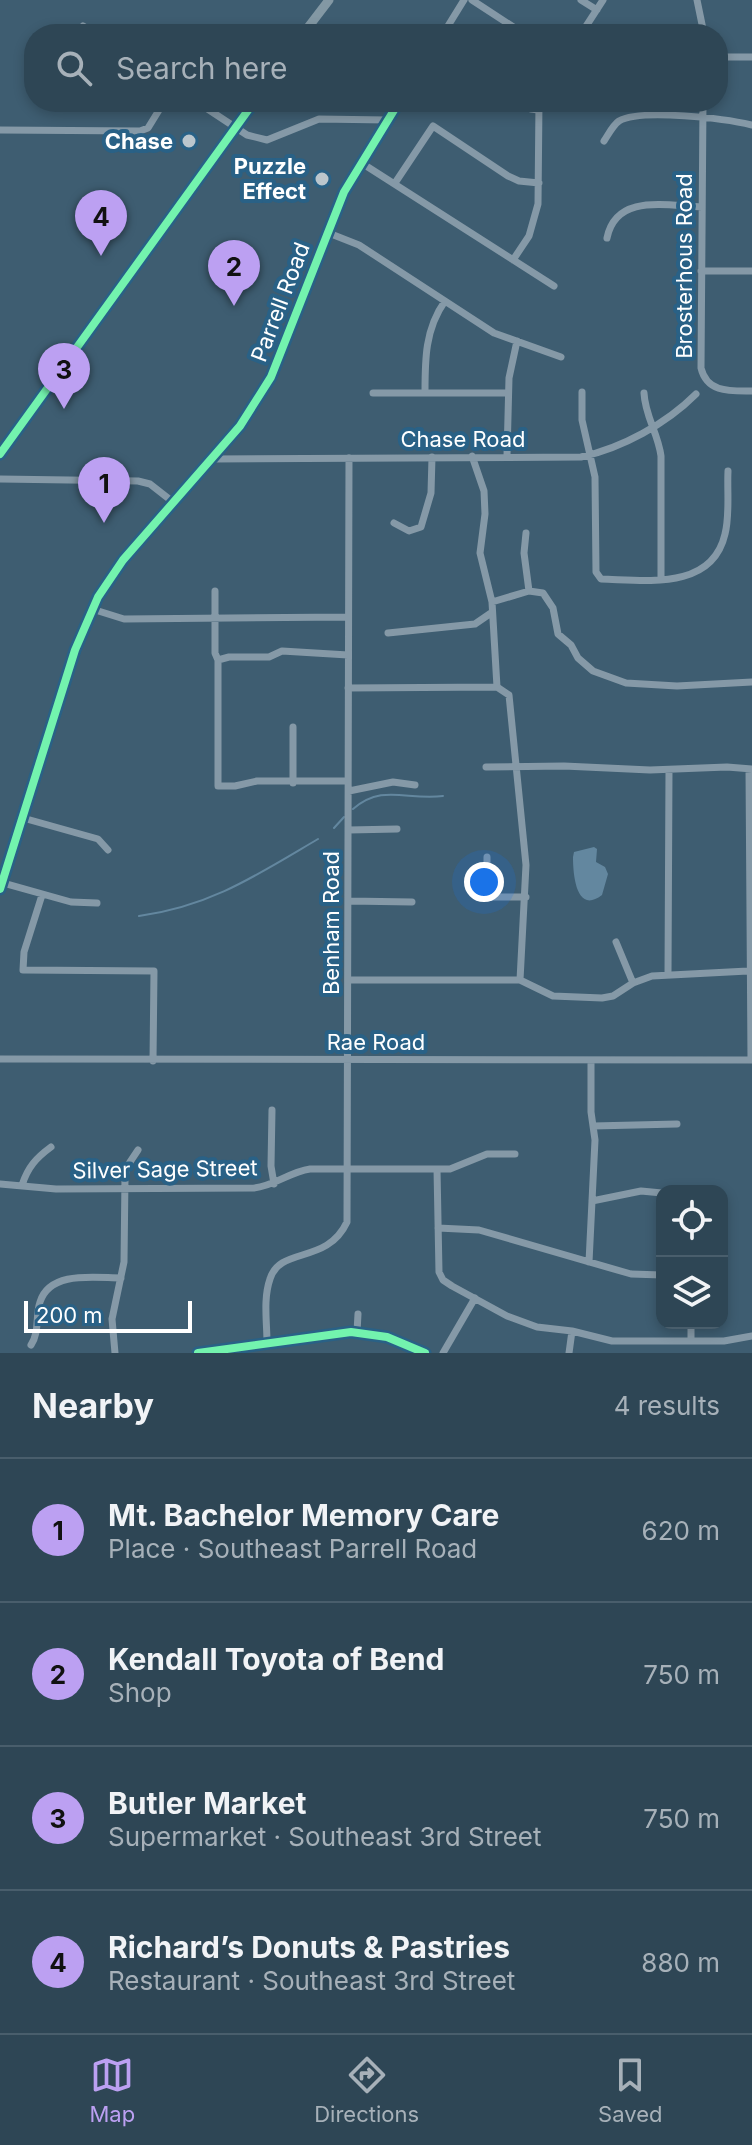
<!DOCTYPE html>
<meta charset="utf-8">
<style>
:root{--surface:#2e4655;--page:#364d5b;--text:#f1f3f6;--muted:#a7b1b9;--line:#495e6c;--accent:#bca0f2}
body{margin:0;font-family:Inter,sans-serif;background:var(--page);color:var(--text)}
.controls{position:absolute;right:24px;bottom:24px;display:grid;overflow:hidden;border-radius:16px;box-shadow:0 4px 12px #0003}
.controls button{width:72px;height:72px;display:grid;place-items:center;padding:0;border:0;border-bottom:2px solid var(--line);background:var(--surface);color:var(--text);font:40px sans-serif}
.scale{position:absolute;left:24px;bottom:20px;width:168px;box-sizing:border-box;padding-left:8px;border:4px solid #fff;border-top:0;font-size:22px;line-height:28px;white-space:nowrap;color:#fff;-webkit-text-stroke:6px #296186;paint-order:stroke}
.you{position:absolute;left:484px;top:882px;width:28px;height:28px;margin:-20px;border:6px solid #fff;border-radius:50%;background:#1a73e8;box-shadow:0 0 0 12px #1a73e833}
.badge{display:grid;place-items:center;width:52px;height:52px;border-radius:50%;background:var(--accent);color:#111;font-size:26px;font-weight:700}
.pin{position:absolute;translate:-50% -66px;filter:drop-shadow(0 2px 4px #0008)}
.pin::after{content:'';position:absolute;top:42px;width:28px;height:24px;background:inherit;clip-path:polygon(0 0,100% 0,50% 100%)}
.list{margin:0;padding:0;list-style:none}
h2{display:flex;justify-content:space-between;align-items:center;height:104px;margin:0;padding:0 32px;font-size:34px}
h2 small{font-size:26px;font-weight:400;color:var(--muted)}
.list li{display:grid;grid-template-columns:52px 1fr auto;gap:24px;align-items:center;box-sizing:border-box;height:144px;padding:0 32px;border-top:2px solid var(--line)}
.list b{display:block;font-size:30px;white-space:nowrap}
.list p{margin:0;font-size:26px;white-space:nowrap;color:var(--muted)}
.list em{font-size:26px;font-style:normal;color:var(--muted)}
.icon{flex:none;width:44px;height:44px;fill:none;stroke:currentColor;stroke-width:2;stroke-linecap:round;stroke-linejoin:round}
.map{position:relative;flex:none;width:752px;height:1353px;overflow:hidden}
.search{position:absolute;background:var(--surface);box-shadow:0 4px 12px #0003;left:24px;right:24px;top:24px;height:88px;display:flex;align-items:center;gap:20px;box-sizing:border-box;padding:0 28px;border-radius:32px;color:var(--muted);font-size:30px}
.sheet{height:680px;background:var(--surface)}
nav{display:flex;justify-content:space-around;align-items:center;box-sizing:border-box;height:112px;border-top:2px solid var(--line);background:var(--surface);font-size:22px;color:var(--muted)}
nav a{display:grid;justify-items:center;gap:4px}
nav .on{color:var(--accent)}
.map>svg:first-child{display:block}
</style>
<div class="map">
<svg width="752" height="1353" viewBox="0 0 752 1353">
<rect width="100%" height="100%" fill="#3e5d71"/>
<!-- water -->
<path fill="#63879f" d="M594,847L597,849L596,862L605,867L608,874L602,895C576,915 573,874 573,857L574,852Z"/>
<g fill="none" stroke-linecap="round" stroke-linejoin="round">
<!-- stream -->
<path stroke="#63879f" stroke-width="2" d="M353,809C383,783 407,801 443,796
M334,828L344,817
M139,916C211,906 257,875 318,839"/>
<!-- minor -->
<path stroke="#8599a7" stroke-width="7" d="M472,0L524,34
M581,0L597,10
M697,0L704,34
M83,26L95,34
M443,34L464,0
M581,34L603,0
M718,57H752
M197,102L247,135L267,140L319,119L387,120
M516,102L531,109L538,110
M703,102L701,368C707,393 730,391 752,391
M0,130L140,131L148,128L164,102
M604,141C608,135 613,125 619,121C641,108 727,119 752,125
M360,162L554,286
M395,183L433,126L508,176L519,181L539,183
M326,232L359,245L494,333L561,357
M607,238C616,193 667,206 702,207
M513,260L529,236L538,204L539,102
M701,271H752
M425,392C425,360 425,329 445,301
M582,392V420L595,477L596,572L601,579C645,580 712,591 725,534C730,515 727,491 728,471
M373,393H508
M644,393C645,416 658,433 661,456V579
M507,455L509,378L517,341
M472,456L484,491L485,514L480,553L492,602L497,687
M212,459L581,457C622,448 666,424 696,394
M0,479L138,481L150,484L173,502
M394,523L409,531L421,527L431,493L432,457
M526,533L524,553L529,591
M215,591V653L218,660V786H235L257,781H348
M492,602L529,591L543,593L553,608L558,634L571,645L578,658L593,671L626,683L677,686L752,682
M92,609L124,619L347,617
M388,633L475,624L491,613
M218,660L229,657H269L282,651L348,655
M348,688L497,687L509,695L526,865L520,980
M293,727V783
M486,767L564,766L650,770L727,767L752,769
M749,769L751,1060
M349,791L393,782L415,785
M23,818L98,839L108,850
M349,830L397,829
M487,857V897H526
M0,882L71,902L97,903
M0,889L75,650L98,597L123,560L240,426L271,377L344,192L399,102
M42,895L24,952L23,970L154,971L153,1061
M349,901L412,902
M616,942L633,983
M668,974L669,770
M349,980H520L553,996L602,998L613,996L633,983L652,976L748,971
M0,1059L752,1060
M272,1110L271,1166L274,1184
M593,1126L677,1124
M437,1169L439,1272L443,1280L452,1286L507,1316L537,1327L572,1331L612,1341H724L752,1336
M0,1184L56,1189L254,1188C275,1186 289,1172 310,1169H450L487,1154H515
M22,1185C28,1167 36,1158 51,1147
M592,1201L641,1191L662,1193
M438,1228L479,1230L631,1274L662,1275
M589,1262L595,1140L591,1112V1060
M691,1323V1341
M357,1332L358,1314
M267,1343C267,1322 263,1299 270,1279C280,1246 327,1265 347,1222L349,458
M31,1345C40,1331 35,1317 40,1302C50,1270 96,1278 121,1278
M115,1353L112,1319L124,1262L125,1177L128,1165L138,1150
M443,1353L475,1298
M569,1353L572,1331"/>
<!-- major -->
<path stroke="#8398a4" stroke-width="9" d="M303,34L329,0
M0,454L254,102
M198,1353L351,1332L387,1337L425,1353"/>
<!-- cycleway casing -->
<g stroke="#296186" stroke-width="13">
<path id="cycleway" d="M0,454L254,102
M0,889L75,650L98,597L123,560L240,426L271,377L344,192L399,102
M198,1353L351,1332L387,1337L425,1353"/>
</g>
<!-- cycleway -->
<use href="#cycleway" stroke="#73f3ae" stroke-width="8"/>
</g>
<!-- markers -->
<g fill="#bbc6cd" stroke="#296186" stroke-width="3">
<circle cx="189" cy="141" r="8"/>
<circle cx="322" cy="179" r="8"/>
</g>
<g text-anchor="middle" stroke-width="8" stroke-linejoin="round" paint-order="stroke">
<!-- poi labels -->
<g font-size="22" font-weight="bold" fill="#fff" stroke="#296186" text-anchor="end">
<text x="173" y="149">Chase</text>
<text x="306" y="174">Puzzle<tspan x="306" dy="25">Effect</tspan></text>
</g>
<!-- street labels -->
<g font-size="22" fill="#fff" stroke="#296186">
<text transform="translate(684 266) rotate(-90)" y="8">Brosterhous Road</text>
<text transform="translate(280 302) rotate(-69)" y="8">Parrell Road</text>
<text x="463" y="447">Chase Road</text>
<text transform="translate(331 923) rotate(-90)" y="8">Benham Road</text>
<text x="376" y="1050">Rae Road</text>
<text transform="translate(165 1169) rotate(-1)" y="8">Silver Sage Street</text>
</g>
</g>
</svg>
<div class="controls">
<button><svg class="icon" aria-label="locate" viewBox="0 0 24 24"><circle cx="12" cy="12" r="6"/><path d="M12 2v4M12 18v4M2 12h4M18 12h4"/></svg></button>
<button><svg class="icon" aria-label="layers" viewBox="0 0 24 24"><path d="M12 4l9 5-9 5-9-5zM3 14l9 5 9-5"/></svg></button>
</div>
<div class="scale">200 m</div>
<div class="you"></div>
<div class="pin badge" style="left:104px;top:523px">1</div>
<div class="pin badge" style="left:234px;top:306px">2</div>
<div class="pin badge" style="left:64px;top:409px">3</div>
<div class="pin badge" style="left:101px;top:256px">4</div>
<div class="search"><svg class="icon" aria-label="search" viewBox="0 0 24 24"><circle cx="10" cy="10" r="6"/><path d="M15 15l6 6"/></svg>Search here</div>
</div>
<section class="sheet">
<h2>Nearby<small>4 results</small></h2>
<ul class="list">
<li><span class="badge">1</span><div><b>Mt. Bachelor Memory Care</b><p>Place · Southeast Parrell Road</p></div><em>620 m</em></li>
<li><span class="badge">2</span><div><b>Kendall Toyota of Bend</b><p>Shop</p></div><em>750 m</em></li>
<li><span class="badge">3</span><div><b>Butler Market</b><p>Supermarket · Southeast 3rd Street</p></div><em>750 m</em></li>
<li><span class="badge">4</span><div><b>Richard’s Donuts &amp; Pastries</b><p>Restaurant · Southeast 3rd Street</p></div><em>880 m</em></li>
</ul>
</section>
<nav>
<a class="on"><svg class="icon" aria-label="map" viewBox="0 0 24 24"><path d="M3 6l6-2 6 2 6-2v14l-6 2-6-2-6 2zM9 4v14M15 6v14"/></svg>Map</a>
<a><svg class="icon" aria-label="directions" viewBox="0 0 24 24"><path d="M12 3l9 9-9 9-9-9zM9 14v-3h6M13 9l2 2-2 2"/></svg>Directions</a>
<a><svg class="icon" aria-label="saved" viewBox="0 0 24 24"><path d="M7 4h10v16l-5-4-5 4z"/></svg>Saved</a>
</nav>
